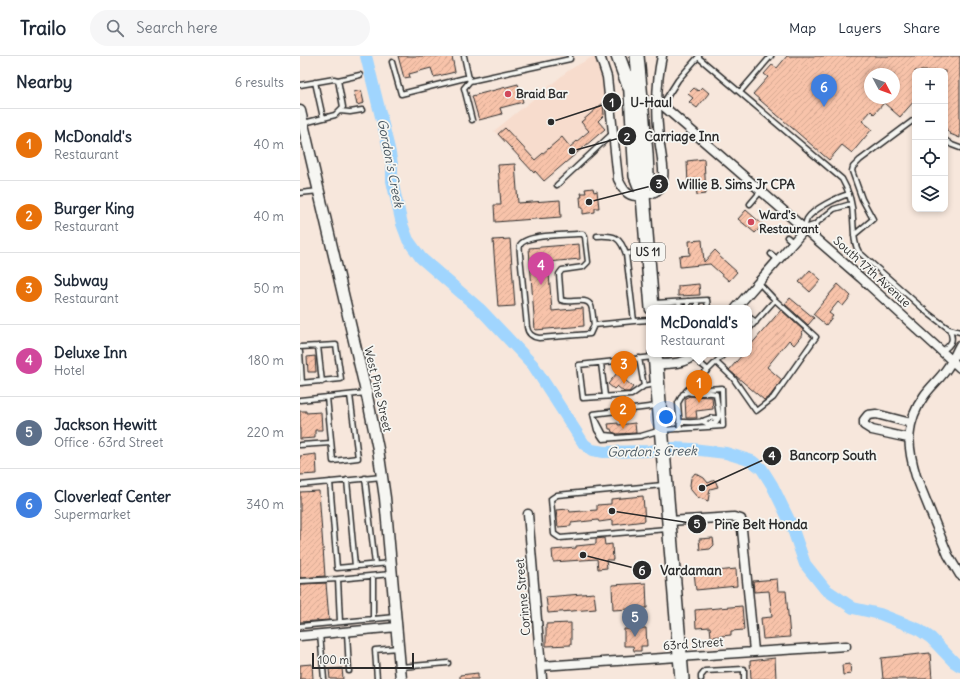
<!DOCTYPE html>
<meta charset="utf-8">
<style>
:root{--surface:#fff;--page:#f6f6f7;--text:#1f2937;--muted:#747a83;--line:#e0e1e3;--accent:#d1495b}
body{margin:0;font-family:Delius,sans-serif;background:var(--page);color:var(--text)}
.controls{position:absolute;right:12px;top:12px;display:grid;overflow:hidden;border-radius:8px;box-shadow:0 2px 6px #0003}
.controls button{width:36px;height:36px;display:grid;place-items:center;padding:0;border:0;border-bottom:1px solid var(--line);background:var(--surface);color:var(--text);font:20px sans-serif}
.compass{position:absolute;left:564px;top:12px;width:36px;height:36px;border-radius:50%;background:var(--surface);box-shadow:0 2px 6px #0003;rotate:131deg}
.scale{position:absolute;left:12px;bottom:10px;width:102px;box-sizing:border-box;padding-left:4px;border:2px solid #2b2b2b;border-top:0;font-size:11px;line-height:14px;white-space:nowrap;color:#2b2b2b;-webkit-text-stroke:3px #f6f6f2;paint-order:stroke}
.you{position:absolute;left:366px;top:361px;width:14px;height:14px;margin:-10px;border:3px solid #fff;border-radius:50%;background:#1a73e8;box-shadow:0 0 0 6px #1a73e833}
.badge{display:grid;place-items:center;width:26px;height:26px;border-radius:50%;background:var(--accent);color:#fff;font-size:13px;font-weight:700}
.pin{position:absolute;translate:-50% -33px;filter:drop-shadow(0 1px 2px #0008)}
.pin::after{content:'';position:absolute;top:21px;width:14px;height:12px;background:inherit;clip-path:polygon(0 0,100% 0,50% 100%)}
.popup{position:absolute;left:346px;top:249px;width:106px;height:52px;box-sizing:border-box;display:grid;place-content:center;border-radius:8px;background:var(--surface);filter:drop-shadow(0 1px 3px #0005);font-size:13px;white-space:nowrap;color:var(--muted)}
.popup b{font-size:15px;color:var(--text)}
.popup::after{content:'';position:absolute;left:50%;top:100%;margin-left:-8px;border:8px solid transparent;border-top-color:var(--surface)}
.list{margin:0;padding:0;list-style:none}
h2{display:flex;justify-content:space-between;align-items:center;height:52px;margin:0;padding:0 16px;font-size:17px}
h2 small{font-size:13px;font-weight:400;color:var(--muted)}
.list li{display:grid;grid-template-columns:26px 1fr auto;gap:12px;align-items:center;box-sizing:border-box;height:72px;padding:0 16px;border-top:1px solid var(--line)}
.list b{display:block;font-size:15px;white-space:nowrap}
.list p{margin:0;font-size:13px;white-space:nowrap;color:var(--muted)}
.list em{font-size:13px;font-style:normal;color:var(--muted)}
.icon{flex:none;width:22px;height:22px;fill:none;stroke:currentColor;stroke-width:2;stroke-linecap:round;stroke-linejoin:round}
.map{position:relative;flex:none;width:660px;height:623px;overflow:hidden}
header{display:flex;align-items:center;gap:24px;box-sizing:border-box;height:56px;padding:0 20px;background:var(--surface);border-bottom:1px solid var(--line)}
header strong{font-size:19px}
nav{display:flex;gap:22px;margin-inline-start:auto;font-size:14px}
.search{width:280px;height:36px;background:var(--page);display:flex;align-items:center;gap:10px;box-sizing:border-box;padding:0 14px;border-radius:22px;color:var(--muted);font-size:15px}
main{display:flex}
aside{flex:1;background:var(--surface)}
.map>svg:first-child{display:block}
</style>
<header>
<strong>Trailo</strong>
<div class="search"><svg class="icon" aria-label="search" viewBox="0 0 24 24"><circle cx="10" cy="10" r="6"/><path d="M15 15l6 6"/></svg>Search here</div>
<nav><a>Map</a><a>Layers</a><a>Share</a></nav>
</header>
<main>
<aside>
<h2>Nearby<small>6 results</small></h2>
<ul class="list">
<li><span class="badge" style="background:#e8710a">1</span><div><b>McDonald's</b><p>Restaurant</p></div><em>40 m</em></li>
<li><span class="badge" style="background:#e8710a">2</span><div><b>Burger King</b><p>Restaurant</p></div><em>40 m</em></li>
<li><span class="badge" style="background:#e8710a">3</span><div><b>Subway</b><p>Restaurant</p></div><em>50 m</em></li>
<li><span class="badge" style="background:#d1479c">4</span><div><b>Deluxe Inn</b><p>Hotel</p></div><em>180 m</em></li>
<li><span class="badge" style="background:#5c6f8a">5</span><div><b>Jackson Hewitt</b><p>Office · 63rd Street</p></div><em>220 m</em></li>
<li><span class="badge" style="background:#3f7fe0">6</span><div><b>Cloverleaf Center</b><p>Supermarket</p></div><em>340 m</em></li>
</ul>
</aside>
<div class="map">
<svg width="660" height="623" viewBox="0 0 660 623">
<defs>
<pattern id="building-hatch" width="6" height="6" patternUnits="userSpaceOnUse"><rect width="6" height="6" fill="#f8c3aa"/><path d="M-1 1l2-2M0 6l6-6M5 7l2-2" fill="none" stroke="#d5a892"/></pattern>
</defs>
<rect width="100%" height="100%" fill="#f7e7dc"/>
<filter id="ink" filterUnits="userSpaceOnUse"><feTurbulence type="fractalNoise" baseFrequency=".025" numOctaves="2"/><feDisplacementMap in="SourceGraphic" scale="8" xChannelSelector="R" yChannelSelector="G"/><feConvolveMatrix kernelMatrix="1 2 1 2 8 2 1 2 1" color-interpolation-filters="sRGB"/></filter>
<g filter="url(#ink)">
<!-- built -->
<path fill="#f7dccd" d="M294,0H297L302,18L307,58L236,119L194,75L269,14Z"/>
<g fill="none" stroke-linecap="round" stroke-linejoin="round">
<!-- river -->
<path stroke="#a0d5fe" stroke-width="12" d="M66,0L89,93L92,108V125L102,168L108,184L121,202L181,254L233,309L284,388L292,394L304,396L349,395L373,392L392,393L426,397L452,405L462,413L472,429L491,468L505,508L525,533L553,552L580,558L618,573L631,582L654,606L660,610"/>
</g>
<!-- building -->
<path fill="url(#building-hatch)" stroke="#2b2b2b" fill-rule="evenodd" d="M98,0H152L155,16L134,21L131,12L109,18L110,21L104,22Z
M487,0H660V82L650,78L645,71V15H615V44L600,61L584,47L574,58L571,55L562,65L572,73L552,97L542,89L529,104L453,38L468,21L464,18L472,9L477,12ZM570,18H594V42H570Z
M218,28L223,46L200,52L202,58L179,64L172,40Z
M402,31L409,37L397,52L389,46L393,42L388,38L394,32L398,35Z
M61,34L64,47L57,49L54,36Z
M303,47L304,59L298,65L305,73L244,125L235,115L234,117L198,78L205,72L235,104L262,81L270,91L289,75L281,66Z
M404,103L406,138L397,139L396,130H388L387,105Z
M215,108L218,147L260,144L261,161L195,166L194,149H201L198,109Z
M293,132L294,136L297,135L299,152H295V156L283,158V152H281L280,141H282L281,137H286L285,133Z
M446,154L463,169L455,177L438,163Z
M210,183L215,250L198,251L193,184Z
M402,184L404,206L415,194L420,199L419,200L437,216L429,225L410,208L380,211L379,200L390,199L389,185Z
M279,188L280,203L248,206L252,255L283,252L284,270L235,274L229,192Z
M510,214L521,224L510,236L499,226Z
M399,228L400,239L378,240V230Z
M538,228L551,240L543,250L538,246L529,257L533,260L526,269L513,258Z
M490,242L514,262L508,269L485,248Z
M481,254L503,274L502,277L503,278L494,289L489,284L467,311L482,324L470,340L464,344L429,314L443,298H449V291Z
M15,300L16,316H8L7,301Z
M317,317L333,331L329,336H324L317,330L314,333L308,328Z
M390,340L412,341L413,353L396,355L397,362H386L385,342Z
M0,355H6V357L21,356L22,374H15V382L0,383Z
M318,367V369L335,367L336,377L317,378L312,376L311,373H309L308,368Z
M16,398L17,418L0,419V400Z
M395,417L404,422L408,427L415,424L418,431L410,433L408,445L397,441L391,434L390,429L391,422Z
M19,435L25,520L0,522V436Z
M343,440L345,465L313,469V464L299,466L298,464L271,467V470L258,471L256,454L269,453L270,456L297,454V449L311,448V443Z
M304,482L305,489L312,488L313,504H306L307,512L298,513L297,503L253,506L252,494L276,492V490L296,488V483Z
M413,482L414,489L410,493L400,494L399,483Z
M436,513L437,530L396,534L394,516L408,514V516Z
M477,523L478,535H486L490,581L463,583L461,562L472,561L469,535L454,536L453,525Z
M26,527L29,564L0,566V528Z
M346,527L347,552L313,554L312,529Z
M294,537L296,553L248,557L246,541Z
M442,550L444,574L431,575V579L411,581L410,571L396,572L395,554Z
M271,567V589L246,590V568Z
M332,568H341V572H346L347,590H341V595H334L333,590H324V573H332Z
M630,597L632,623H583L581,602Z
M475,602L476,623H451L450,605Z
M12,608L13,623H0V609Z
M550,608L551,618L543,619L542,609Z
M42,612L43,623H30L29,613Z
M178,617V623H160V619Z"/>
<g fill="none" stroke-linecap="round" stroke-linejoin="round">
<!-- service casing -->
<g stroke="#2b2b2b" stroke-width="7">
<path id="service" d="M164,0L169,23
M398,1L542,123C549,135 553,149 553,163C554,174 553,187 559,196L629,258L649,273L660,276
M92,6L101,38L169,21
M38,24L60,19
M15,26L23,62
M0,29L34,23L38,24L43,51L35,59L4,67
M440,36L471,0
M362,49L378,24L399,0
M40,55L50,56L62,54
M172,64L164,32L170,25L270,3V0
M645,84L652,89L660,92
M257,129L313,77
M0,137L19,135
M450,148L461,135
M505,172C505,169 506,165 507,163C513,153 538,141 549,138
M505,172L514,169L534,153L551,148
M554,179L573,163L562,143L552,115L553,111L560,104L615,63
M297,180C315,179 320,181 326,198L334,265L349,264
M487,181L493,186
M326,198L345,195
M471,198L478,204
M388,245V252
M379,246L380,252
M354,247L407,244L408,252
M397,251V245
M449,261L456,266
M294,269C293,263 293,255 291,250C287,240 269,248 261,244L259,218L262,214L283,211L288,206L285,181L283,178H277C266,179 226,178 220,189C219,192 220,196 220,199L227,271C228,278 232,281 239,282L290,278L294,269L334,265
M449,273L475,244L458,226
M18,290L22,326
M0,291L36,289L41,323L0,327
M642,295C651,289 655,284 649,273
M0,296L2,327
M353,301L279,309L283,342L331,339L344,330L355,328
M339,302L344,330
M416,306L433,322L456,355L473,342L516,281L475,244
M301,307L305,340
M408,314L424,298
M386,335L408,314L393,301
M27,341L33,405L58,402L50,339
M0,344L66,337
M357,350L293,358L297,374L303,383L341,380L361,374L423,370L422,332L393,334L383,338L378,347L380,373
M296,364L304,379L314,380
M402,365L408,368L416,366L418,363
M379,366C386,366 396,367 403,365C408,363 412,360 418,363L419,360L416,338C407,334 396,340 388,336
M0,389L31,387
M65,422L75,508
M47,424L55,510
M30,426L37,512L90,507
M0,429L82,421
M363,429L257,439L251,443L254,478L260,482L367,473
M73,520V563
M0,525L38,523
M40,566L38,523L91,518
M0,570L95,561
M47,576L49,615
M20,578L24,623
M100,611L148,607
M77,623L75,594L98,592
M401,623V620L405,615L444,613V623"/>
</g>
<!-- minor casing -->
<g stroke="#2b2b2b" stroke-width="11">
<path id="minor" d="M300,0L307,21L318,123C322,131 326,140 336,140C345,140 360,137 362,128C366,116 360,94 359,82C356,54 356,27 362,0
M356,48L362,49L561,222L660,312
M436,252L505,173
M660,289C656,296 653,304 648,311C641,322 631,330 624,340C605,367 607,390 616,420L648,499L660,519
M356,308C371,308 385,308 396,298
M608,382L572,374L564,369V364L568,359L576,358L611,367
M228,458L242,623
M369,465L434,461L441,463L454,595
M0,580L97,571
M241,610L546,590"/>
</g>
<!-- tertiary casing -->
<g stroke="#2b2b2b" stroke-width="13">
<path id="tertiary" d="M0,55L67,340L78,393L85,442L101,623"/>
</g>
<!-- primary casing -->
<g stroke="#2b2b2b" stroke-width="16">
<path id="primary" d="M318,0L329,30
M337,0L346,97L347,119L343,140L352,252
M330,21L336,120L343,138
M355,298L382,623"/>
</g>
<!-- service -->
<use href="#service" stroke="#f6f6f2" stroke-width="4"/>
<!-- minor -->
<use href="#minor" stroke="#f6f6f2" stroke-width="8"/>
<!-- tertiary -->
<use href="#tertiary" stroke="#f6f6f2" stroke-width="10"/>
<!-- primary -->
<use href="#primary" stroke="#f6f6f2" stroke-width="13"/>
</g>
</g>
<!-- markers -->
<g fill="#d1495b" stroke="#f6f6f2" stroke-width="1.5">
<circle cx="208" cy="38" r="4"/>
<circle cx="451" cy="166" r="4"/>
</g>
<g text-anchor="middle" stroke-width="3.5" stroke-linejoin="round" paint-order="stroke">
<!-- shield labels -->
<rect fill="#f6f6f2" stroke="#686867" stroke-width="1" x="331" y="187" width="34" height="18" rx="3"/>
<g font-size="11" font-weight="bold" fill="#2b2b2b">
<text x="348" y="200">US 11</text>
</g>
<!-- poi labels -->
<g font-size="12" font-weight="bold" fill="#2b2b2b" stroke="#f6f6f2" text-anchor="start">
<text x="216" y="42">Braid Bar</text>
<text x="459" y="163">Ward's<tspan x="459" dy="14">Restaurant</tspan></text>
</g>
<!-- street labels -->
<g font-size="12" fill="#2b2b2b" stroke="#f6f6f2">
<text transform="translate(572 216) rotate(42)" y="4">South 17th Avenue</text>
<text transform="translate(78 333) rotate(77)" y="4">West Pine Street</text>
<text transform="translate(223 541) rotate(-95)" y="4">Corinne Street</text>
<text transform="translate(393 588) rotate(-4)" y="4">63rd Street</text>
</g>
<!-- water labels -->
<g font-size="13" font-style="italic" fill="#485660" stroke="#f6f6f2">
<text transform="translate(91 107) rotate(79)" y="5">Gordon's Creek</text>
<text transform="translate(352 395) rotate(-1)" y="5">Gordon's Creek</text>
</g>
</g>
<!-- callouts -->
<path fill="none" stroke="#2b2b2b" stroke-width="1.5" d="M251 66L312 46M272 95L327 80M289 146L359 128M402 432L472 400M312 455L397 468M283 499L342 514"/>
<g fill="#2b2b2b" stroke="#f6f6f2" stroke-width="1.5">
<circle cx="251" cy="66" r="4"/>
<circle cx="272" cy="95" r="4"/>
<circle cx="289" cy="146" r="4"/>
<circle cx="402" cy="432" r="4"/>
<circle cx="312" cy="455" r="4"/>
<circle cx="283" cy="499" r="4"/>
<circle cx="312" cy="46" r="10"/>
<circle cx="327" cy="80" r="10"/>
<circle cx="359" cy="128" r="10"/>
<circle cx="472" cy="400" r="10"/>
<circle cx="397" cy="468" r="10"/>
<circle cx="342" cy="514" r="10"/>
</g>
<g font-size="12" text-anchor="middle" font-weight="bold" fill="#fff">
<text x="312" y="51">1</text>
<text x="327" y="85">2</text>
<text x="359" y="132">3</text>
<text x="472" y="404">4</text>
<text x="397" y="472">5</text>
<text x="342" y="519">6</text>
</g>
<g font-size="13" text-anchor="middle" font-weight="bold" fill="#2b2b2b" stroke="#f6f6f2" stroke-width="3.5" stroke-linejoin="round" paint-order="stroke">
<text x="351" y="51">U-Haul</text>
<text x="382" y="85">Carriage Inn</text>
<text x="436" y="133">Willie B. Sims Jr CPA</text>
<text x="533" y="404">Bancorp South</text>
<text x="461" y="473">Pine Belt Honda</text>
<text x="391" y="519">Vardaman</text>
</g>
</svg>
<div class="controls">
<button>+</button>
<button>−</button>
<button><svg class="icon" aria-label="locate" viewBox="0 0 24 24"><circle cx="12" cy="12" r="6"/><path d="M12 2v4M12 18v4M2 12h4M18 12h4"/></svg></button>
<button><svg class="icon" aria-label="layers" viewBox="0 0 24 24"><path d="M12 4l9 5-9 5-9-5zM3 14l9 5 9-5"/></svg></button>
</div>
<svg class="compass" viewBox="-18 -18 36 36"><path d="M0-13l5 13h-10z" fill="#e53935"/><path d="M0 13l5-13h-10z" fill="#747a83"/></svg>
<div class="scale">100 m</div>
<div class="you"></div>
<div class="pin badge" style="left:399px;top:347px;background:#e8710a">1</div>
<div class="popup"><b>McDonald's</b>Restaurant</div>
<div class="pin badge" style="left:323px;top:373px;background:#e8710a">2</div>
<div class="pin badge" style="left:324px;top:328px;background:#e8710a">3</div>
<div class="pin badge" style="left:241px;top:229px;background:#d1479c">4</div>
<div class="pin badge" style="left:335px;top:581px;background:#5c6f8a">5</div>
<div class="pin badge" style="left:524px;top:51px;background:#3f7fe0">6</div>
</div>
</main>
